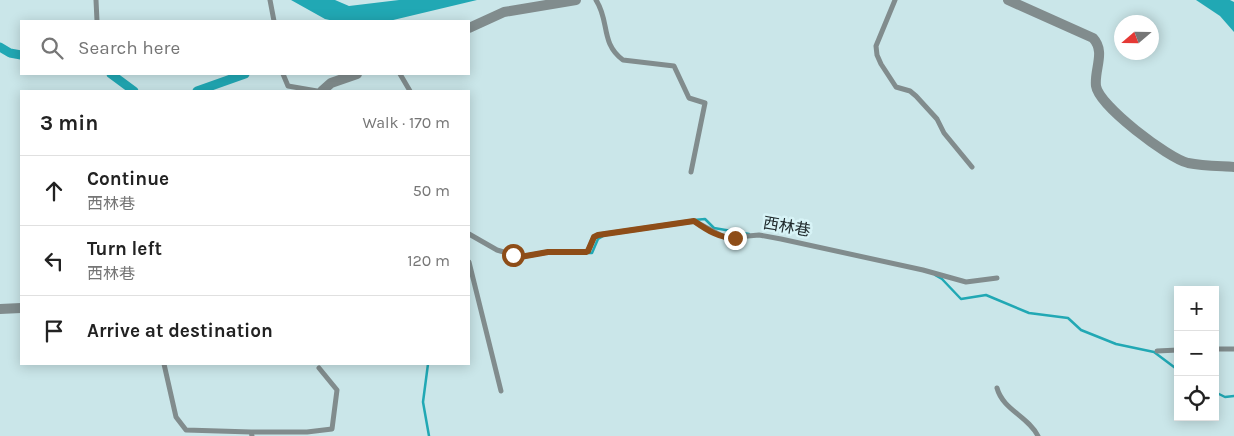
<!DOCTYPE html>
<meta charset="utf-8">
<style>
:root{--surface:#fff;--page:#f6f6f6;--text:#222;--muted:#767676;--line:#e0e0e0}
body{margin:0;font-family:Karla,"Noto Sans TC",sans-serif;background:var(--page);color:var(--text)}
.controls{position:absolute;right:15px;bottom:15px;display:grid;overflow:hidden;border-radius:0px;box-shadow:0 2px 12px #0003}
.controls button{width:45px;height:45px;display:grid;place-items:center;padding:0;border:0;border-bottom:1px solid var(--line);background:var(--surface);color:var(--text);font:25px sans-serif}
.compass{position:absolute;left:1114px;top:15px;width:45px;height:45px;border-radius:50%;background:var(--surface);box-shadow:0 2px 12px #0003;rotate:250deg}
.stop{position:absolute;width:15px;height:15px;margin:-11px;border:4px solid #8e4d18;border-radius:50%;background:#fff}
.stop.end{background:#8e4d18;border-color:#fff;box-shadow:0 1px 5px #0008}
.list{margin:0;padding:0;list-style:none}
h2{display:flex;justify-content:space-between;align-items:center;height:65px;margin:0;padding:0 20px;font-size:21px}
h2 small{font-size:16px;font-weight:400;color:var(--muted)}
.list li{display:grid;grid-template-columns:32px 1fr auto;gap:15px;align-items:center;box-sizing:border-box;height:70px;padding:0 20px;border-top:1px solid var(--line)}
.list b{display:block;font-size:19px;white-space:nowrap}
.list p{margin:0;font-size:16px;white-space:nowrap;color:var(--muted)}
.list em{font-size:16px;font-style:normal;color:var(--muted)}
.icon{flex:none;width:28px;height:28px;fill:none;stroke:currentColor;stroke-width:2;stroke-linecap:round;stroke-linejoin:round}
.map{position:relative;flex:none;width:1234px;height:436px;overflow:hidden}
.search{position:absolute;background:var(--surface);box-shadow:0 2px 12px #0003;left:20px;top:20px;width:450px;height:55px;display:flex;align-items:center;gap:12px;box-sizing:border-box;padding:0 18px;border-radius:0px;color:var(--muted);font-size:19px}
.panel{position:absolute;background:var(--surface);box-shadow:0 2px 12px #0003;left:20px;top:90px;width:450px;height:275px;border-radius:0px}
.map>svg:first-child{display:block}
</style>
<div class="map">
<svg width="1234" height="436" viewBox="0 0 1234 436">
<rect width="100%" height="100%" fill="#cae6e9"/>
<!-- water -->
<path fill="#21a8b4" d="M291,0H335L349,6L399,0H477L389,21H334L325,19Z
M1196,0H1230L1234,2V32L1220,16Z"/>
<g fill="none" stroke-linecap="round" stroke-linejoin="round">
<!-- stream -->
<path stroke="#21a8b4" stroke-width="2.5" d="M694,220L705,219L714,228L749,234
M588,253H592L598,239L605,235
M935,275L942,279L961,299L986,295L1029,313L1068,318L1081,330L1116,344L1154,352L1178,370
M428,364L423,402L429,436
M1215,392L1225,397L1234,396"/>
<!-- canal -->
<path stroke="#21a8b4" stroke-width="9" d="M0,47L10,53L21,55
M111,74L134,91
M197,91L245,74"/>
<!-- service -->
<path stroke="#818c8d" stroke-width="5" d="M96,0L97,21
M270,0L274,21
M596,0C610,21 600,43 623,60L674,66L689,98L705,103L691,172
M895,0L876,46L877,55L881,64L896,87L910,91L916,96L937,119L944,133L972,167
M283,74L288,86L317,91
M400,74L410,91
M469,234L497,250L520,257L548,252H586L588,251L594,237L598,235L694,221L726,238L759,235L781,239L923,270L966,282L997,278
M469,262L501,391
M1215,349H1234
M1157,351L1178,350
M164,364L176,417L186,430L251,432L252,436
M997,388C1003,410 1028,416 1038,436
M251,432H307L332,429L337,390L319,368"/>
<!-- minor -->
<path stroke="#818c8d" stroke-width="10" d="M1008,0L1093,38C1106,52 1094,69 1096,86C1099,106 1168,158 1188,163C1203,166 1219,166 1234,167
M469,28L504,12L576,0
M322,91L331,83L357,74
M0,309L21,308"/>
</g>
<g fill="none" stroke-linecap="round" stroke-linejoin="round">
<!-- route -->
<path stroke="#8e4d18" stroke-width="6" d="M513,255L520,257L548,252H586L588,251L594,237L598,235L694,221C707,230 719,238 735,238"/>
</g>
<g text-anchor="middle" stroke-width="5" stroke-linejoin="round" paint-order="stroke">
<!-- street labels -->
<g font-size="16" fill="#202a2c" stroke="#d7f3f6">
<text transform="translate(787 226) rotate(10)" y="6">西林巷</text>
</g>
</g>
</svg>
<div class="controls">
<button>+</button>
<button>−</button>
<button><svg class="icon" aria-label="locate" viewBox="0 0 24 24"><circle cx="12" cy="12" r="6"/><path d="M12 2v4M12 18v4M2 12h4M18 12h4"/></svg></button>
</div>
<svg class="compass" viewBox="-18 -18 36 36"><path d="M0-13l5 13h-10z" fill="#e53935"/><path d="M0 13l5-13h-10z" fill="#767676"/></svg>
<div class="stop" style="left:513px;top:255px"></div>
<div class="stop end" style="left:735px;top:238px"></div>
<div class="search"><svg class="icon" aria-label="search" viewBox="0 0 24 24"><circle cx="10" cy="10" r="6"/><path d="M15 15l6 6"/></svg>Search here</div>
<section class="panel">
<h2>3 min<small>Walk · 170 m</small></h2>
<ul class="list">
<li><svg class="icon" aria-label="ahead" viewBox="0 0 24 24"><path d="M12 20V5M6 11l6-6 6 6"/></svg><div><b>Continue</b><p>西林巷</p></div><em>50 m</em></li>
<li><svg class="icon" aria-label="left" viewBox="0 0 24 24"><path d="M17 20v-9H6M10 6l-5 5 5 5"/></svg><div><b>Turn left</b><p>西林巷</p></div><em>120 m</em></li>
<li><svg class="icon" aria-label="arrive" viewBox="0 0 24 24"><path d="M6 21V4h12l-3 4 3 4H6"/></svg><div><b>Arrive at destination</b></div></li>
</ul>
</section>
</div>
